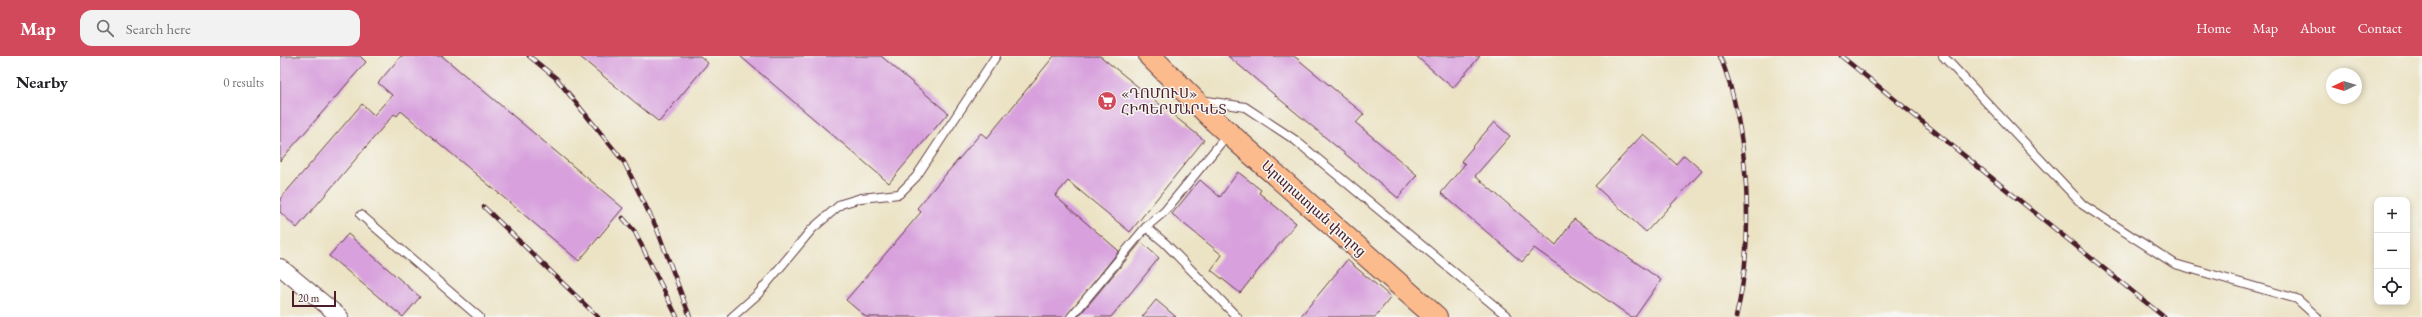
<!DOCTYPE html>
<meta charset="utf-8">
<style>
:root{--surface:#fff;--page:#f2f2f2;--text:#202124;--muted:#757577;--line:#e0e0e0;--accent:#d1495b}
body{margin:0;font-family:"EB Garamond","Noto Serif Armenian",serif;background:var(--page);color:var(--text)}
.controls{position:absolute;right:12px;bottom:12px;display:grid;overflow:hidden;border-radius:8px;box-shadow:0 2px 6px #0003}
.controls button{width:36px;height:36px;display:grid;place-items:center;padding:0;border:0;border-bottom:1px solid var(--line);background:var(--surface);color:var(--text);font:20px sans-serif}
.compass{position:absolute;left:2046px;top:12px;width:36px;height:36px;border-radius:50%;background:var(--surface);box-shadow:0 2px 6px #0003;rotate:266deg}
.scale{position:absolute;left:12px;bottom:10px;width:44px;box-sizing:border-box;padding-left:4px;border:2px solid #4a1f2b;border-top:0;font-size:11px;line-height:14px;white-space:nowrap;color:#4a1f2b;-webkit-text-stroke:3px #f6f6f2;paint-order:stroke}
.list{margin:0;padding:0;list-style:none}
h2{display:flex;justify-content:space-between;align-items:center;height:52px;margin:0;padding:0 16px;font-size:17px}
h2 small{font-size:13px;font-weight:400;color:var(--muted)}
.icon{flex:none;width:22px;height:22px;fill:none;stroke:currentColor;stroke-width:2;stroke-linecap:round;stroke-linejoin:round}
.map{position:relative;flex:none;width:2142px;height:261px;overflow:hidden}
header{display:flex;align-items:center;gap:24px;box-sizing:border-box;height:56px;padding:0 20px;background:var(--accent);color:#fff}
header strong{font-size:19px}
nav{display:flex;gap:22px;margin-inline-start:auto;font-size:14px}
.search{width:280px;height:36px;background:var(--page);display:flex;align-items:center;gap:10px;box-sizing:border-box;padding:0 14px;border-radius:12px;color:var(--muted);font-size:15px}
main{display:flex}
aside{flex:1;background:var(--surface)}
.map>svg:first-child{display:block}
</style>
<header>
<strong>Map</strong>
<div class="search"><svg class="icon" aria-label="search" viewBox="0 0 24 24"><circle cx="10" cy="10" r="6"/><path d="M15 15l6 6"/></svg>Search here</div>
<nav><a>Home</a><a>Map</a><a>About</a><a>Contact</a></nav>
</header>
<main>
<aside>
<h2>Nearby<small>0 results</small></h2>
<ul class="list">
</ul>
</aside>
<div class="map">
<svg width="2142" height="261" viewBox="0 0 2142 261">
<rect width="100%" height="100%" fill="#f6f6f2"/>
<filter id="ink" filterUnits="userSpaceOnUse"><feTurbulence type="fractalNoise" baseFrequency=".025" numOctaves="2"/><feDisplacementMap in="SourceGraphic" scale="8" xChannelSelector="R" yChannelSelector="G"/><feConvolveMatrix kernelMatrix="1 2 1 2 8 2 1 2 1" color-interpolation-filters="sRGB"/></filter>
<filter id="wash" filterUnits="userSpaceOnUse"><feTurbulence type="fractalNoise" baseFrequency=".012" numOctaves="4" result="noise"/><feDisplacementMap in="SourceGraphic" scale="16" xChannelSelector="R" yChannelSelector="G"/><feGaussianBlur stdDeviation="0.9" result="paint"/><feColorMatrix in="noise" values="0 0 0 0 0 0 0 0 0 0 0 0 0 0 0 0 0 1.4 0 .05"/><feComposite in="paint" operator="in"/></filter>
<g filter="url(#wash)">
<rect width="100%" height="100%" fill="#ece3c5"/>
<g id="blocks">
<!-- building -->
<path fill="#d8a1dd" d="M0,0H80L86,6L0,105Z
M121,0H162L343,152L299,205L121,55L117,60L114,58L17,172L0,156V143L82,48L94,59L112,39L98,27Z
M299,0H420L428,7L379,66Z
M460,0H601L668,57L609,127Z
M774,0H820L924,84L850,176L788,125L775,140L839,195L786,261H586L566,244L641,156L637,152L701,77L707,82Z
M948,0H1014L1084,58L1076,67L1137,119L1118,142Z
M1136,0H1200L1173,32Z
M1214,66L1230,80L1195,120L1276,189L1294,163L1381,224L1355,261H1351L1254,192L1242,206L1161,137L1185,108L1181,105Z
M1363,78L1396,108L1404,99L1422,115L1366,176L1315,130Z
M958,116L981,134L979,137L1016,167L960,237L931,214L942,199L892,158L920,124L940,141Z
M68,178L140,241L123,261L49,200Z
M861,186L879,202L831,261H798Z
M1067,204L1111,241L1095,261H1020Z
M876,244L896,261H862Z"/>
</g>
</g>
<g filter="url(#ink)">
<use href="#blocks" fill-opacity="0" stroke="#623c42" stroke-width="1"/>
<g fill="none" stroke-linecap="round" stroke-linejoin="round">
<!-- lane casing -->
<g stroke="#623c42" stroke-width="10">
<path id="lane" d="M1663,0L1803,149L1895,208L2017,243L2037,261
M921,44L965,51L1015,84L1228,261
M948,78L885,155L866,171L885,187L957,261
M81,159L199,261
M452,261L478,238L532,173L561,148L581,142L619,138L636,121L716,0
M791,261L866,171"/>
</g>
<!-- street casing -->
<g stroke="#623c42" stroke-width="18">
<path id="street" d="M0,211L60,261"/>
</g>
<!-- primary casing -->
<g stroke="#623c42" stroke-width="24">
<path id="primary" d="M870,0L937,67L1156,261"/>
</g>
<!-- lane -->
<use href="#lane" stroke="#fff" stroke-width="8"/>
<!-- street -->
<use href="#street" stroke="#fff" stroke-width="16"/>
<!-- primary -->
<use href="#primary" stroke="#fbbb8d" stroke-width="22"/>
<!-- rail casing -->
<g stroke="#4a1f2b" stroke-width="4.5">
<path id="rail" d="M249,0L276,22L344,106L377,173L410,261
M1440,0C1469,72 1475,186 1456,261
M1561,0L1884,261
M204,151L318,261
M343,162L355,176L397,261"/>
</g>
<!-- rail -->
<use href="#rail" stroke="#f6f6f2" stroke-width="3" stroke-dasharray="9" stroke-linecap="butt"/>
</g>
</g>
<!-- icons -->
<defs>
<g id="supermarket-disc" transform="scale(1)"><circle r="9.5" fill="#d1495b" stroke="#f6f6f2"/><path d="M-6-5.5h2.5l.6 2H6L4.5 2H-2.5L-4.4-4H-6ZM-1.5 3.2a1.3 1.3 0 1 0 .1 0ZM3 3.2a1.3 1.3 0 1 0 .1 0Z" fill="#fff"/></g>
</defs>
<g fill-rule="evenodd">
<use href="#supermarket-disc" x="827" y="45"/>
</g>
<g text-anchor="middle" stroke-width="3" stroke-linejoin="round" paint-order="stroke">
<!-- poi labels -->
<g font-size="14" fill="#4a1f2b" stroke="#f6f6f2" text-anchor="start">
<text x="841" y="42">«ԴՈՄՈՒՍ»<tspan x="841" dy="16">ՀԻՊԵՐՄԱՐԿԵՏ</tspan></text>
</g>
<!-- street labels -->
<g font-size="14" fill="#4a1f2b" stroke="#f6f6f2">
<text transform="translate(1034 152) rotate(42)" y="5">Արարատյան փողոց</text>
</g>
</g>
</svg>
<div class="controls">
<button>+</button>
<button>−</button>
<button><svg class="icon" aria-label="locate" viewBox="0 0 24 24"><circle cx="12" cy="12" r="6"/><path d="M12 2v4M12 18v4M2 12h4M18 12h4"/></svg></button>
</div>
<svg class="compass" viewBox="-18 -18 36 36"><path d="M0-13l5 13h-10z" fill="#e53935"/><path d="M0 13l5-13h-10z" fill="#757577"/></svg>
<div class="scale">20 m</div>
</div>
</main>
